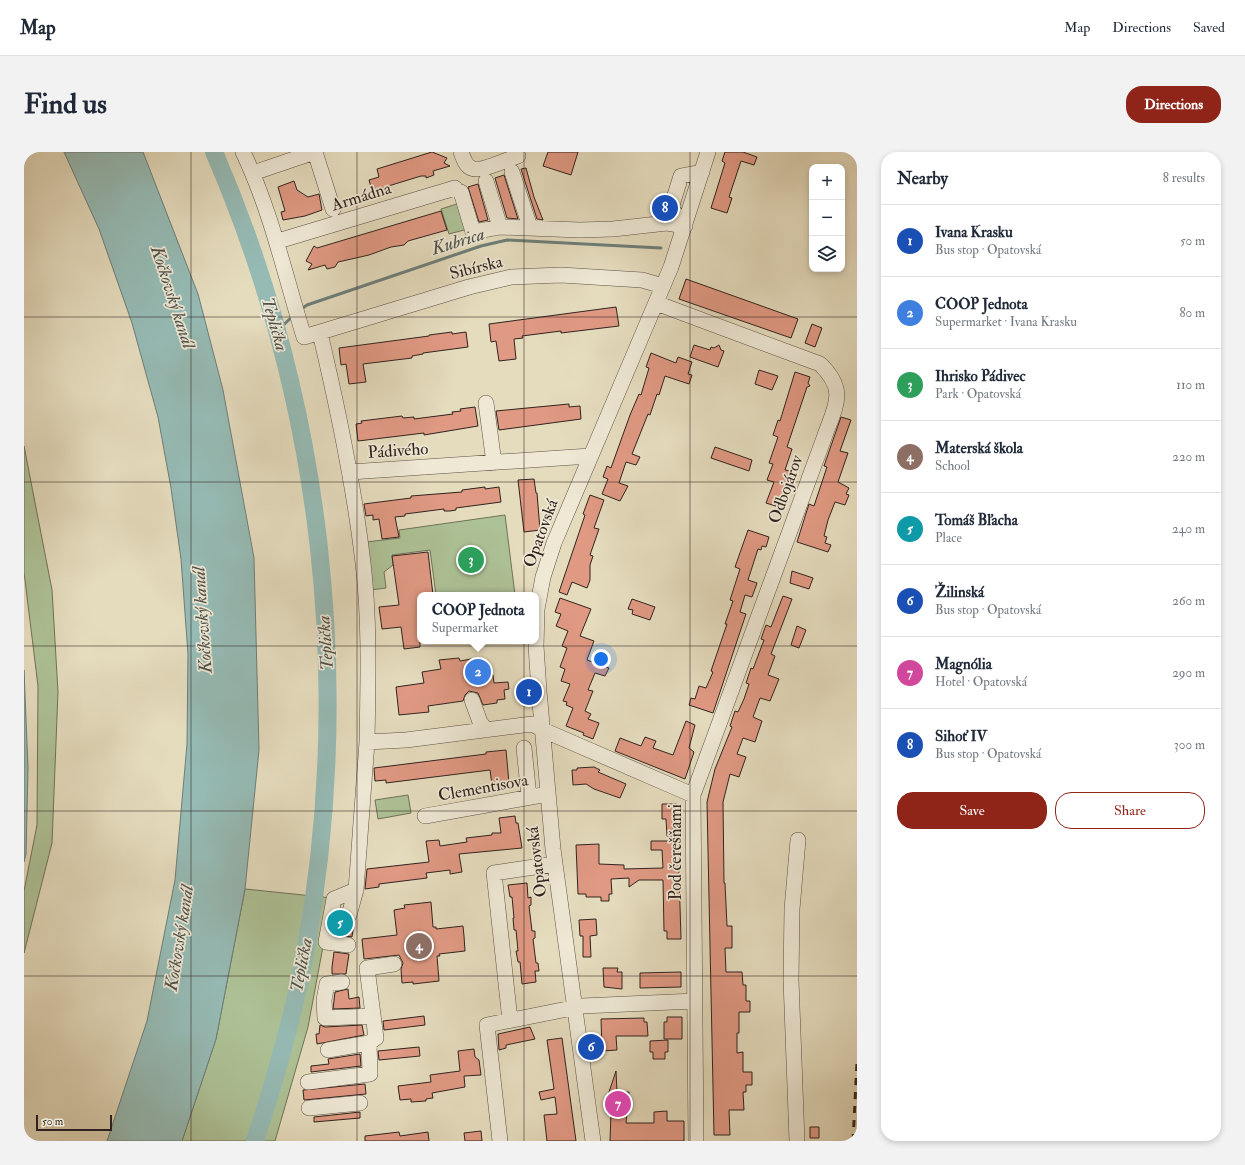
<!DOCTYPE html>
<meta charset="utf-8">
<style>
:root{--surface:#fff;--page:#f2f2f3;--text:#1f2937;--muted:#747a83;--line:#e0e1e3;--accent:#8f2418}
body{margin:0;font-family:"IM FELL Double Pica",serif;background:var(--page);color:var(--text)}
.controls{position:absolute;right:12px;top:12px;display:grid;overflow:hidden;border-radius:8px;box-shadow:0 2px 6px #0003}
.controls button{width:36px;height:36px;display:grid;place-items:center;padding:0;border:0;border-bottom:1px solid var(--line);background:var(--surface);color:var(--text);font:20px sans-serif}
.scale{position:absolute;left:12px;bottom:10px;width:76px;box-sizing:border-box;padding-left:4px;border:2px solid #30231e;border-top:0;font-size:11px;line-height:14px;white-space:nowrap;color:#30231e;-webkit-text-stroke:3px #eee8d5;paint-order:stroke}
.you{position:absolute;left:577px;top:507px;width:14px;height:14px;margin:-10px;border:3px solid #fff;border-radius:50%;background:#1a73e8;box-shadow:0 0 0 6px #1a73e833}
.badge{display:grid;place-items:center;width:26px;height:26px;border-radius:50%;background:var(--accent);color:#fff;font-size:13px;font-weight:700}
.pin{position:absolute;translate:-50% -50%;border:2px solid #fff;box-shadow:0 1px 4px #0006}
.popup{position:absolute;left:393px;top:440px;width:122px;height:52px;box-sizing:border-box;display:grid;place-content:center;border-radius:8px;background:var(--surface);filter:drop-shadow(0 1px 3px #0005);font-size:13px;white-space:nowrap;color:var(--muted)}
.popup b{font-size:15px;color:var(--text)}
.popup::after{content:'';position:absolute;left:50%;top:100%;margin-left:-8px;border:8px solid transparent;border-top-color:var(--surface)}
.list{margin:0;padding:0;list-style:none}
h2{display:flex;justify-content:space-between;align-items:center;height:52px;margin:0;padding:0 16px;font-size:17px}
h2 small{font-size:13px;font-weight:400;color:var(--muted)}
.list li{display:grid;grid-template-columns:26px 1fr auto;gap:12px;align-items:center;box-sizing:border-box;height:72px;padding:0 16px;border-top:1px solid var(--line)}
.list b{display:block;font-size:15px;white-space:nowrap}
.list p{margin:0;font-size:13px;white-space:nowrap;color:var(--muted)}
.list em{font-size:13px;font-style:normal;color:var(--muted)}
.actions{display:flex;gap:8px;padding:12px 16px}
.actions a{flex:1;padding:9px 0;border:1px solid var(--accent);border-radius:16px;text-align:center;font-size:14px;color:var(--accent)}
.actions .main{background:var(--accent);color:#fff}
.icon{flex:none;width:22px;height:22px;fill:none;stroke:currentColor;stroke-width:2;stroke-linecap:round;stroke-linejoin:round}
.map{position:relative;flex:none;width:833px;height:989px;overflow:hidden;border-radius:16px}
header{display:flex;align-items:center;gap:24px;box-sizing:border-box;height:56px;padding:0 20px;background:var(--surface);border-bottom:1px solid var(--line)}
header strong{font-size:19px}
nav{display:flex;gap:22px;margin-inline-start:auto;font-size:14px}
.intro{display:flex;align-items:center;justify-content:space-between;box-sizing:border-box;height:96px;padding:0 24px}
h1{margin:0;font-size:28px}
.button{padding:10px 18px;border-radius:16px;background:var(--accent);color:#fff;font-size:14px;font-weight:700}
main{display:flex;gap:24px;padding:0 24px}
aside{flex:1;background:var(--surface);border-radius:16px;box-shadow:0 2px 6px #0003}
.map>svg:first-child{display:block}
</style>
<header>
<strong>Map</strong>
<nav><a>Map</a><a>Directions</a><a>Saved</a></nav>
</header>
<div class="intro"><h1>Find us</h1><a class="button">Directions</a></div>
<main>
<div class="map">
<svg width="833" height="989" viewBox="0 0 833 989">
<rect width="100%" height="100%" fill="#e5dcbe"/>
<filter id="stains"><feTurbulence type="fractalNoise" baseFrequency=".005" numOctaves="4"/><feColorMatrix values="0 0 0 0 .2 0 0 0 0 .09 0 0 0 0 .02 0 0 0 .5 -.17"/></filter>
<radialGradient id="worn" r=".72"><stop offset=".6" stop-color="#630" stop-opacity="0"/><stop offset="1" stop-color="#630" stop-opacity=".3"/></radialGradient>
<!-- green -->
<path fill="#aec297" stroke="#6f725a" d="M436,51L444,77L425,82L417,57Z
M0,294L28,438L34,540L28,691L0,801V739L13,673L14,534L0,420Z
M481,363L491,443H412L406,398L368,403L369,413L360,420L362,436L346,438L342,390L376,386L375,378Z
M384,643L387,661L354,667L351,648Z
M221,737L308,746L284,875L251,989H158L192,887Z"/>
<!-- water -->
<path fill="#96bbb5" stroke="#6d7e79" d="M40,0H119L174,142L199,238L230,406L235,598L221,737L192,887L158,989H83L123,869L151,728L163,592L164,502L157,407L147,336L134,265L108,171L75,77Z
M0,518L4,616L2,702L0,710Z"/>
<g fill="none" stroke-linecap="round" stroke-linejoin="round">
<!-- stream -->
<path stroke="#6d7e79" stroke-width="3" d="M276,158L283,153L457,94L483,88L637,96
M254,178L269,164"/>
<!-- river -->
<path stroke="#96bbb5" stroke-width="18" d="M190,0C299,252 330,532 281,802C269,866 251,928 231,989"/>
</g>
<!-- building -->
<path fill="#e09983" stroke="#30231e" d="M408,0L423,6L420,11L426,14L409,19L410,23L402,26V24H397L348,39L345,28L355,25L353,17Z
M524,0H554L547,23L519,14Z
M701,0H719L733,5L730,13L717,9L705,45L708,46L703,61L687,56L701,11L698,9Z
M502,16L510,45L519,68L513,67L497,17Z
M480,23L494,67L483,66L471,26Z
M270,29L273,38L284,45L295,42L298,58L281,64L259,68L257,60L261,59L254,35Z
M454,32L464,68L455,70L444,35Z
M417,59L423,78L384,89L380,93L367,95L345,103L314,110L311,115L303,117L301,113L284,118L288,112L282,109L290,94L293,96Z
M662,127L774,167L767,186L655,147Z
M592,155L595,174L537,181V179L498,184L499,186L490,187L492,207L475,209L472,189L467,190L465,172Z
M788,172L798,176L791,195L781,191Z
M428,180V182L442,180L444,195L399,201V202L388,204V206L339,212L342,230L325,232L322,212L317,213L315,196L405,184V183Z
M670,193L686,198L687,195L690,196L695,193L697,198L700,199L694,215L666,205Z
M627,201L652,211L654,205L668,210L664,222L668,223L665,232L641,224L635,243L633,242L626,263L624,262L608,302L616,305L612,313L602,310L595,331L604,334L596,349L578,342L584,327L579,325L583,314L587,316L606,263L615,242L617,243L625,216L622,215Z
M735,218L754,224L748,238L731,232Z
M771,220L786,225L784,231L786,234L783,235L763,295L768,297L761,318L766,319L759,340L763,342L758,356L742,351L750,330L743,328L749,312L745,311L754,285L749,283L754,268L756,269Z
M545,252V255L556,254L557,267L475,278L472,259Z
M451,255L454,274L400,283V281L334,289L332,272L338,271L337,269L378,264L379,266L390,265V267L429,262L428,260L437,259L436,257Z
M817,265L827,268L816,299L824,301L814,330L825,336L822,342L825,343L821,353L811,350L804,368L800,384L803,385L801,391L807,393L804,400L773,390L785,352L790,354L803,315L800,314Z
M691,295L728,308L725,319L687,306Z
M510,327L512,341H513L516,378L500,380L494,328Z
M461,335V337L475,335L477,350L432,356V358L426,359H420V357L381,362V364L371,365L375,385L358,387L355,367L349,368V363L342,364L340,352L387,346V344L438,340V338Z
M566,343L580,348L570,376L575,377L566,403L569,404L566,413V428L563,436L548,430L543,443L535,440L561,363L559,362Z
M724,378L745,385L742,395L738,394L737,398L734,397L724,428L733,431L732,434L728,445L721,443L716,460L722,462L689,561L665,553L667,546L671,547L675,534L682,536L689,520L687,519L703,472H701L709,449L706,448L716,417L711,415Z
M404,400L409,443H396V495L380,497L377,475L358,477L355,455L375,453L368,404Z
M768,419L789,426L785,437L766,431Z
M759,444L768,447L747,502L751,504L744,523L755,527L746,549L736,546L729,565L738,569L731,590L719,586L713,602L722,605L715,625L706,622L699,650L700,731H701L703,774H708V796H701L702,820H718L719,833H722V849H726V860H715V881H713V901L719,900V920H728V933H722V940H719L720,958H705L706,983H690L683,650L691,617L708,575L706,574L711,559L714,560L720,547L725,532L722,531L727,516L729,517L740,488L737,487L742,473L747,475Z
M536,446L567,457L556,484L570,489L563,508L585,516L581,524L571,521L564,538L569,539L561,559L567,562L564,567L575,571L569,587L559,583L560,581L542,574L549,556L542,553L543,550L539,549L546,532L537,529L541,517L536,515L543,496L538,494L544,479L532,474L537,462L531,460Z
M608,447L631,455L626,468L608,462L609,458L604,457Z
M773,474L782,478L775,496L767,493Z
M435,506L436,509L453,506L456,524L469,523L470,531L484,530L485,537L480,538L481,547L473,548V551L459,553L454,541L445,539L441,543L439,549L404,554L405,560L375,563L372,535L400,531L398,520L417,517L415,508Z
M662,569L671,573L665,596L670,600L661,627L591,599L596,586L617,594L621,585L632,589L629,596L649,603Z
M482,598L485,631L468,633L466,618L362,631V628L351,629L350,616L462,602V600Z
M570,615L576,618L574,620L602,632L596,646L570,637L562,632L549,633L548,618H553V616Z
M638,652H653V666L649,667V684H643L642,667H638Z
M491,664L492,671H494L498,696L435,702L438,720L426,722V718L402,721L403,726L355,732V735L341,737L343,717L405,710L402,689L415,688L416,694L443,690L442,686L468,683V681H477L475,666Z
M627,689H654L657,787H643V779H640L639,728H615L605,735V726L587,727L588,742H585V749H577V745H562V742H554L552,693L575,692V712L600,713V717L639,716L638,698H627Z
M503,731L504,746L507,745V753L505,754L508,779H511V786L509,787L512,811H514L515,819H511L512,830L498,832L496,810H494L492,799H494L492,778H490L489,766H490L488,745H486L484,733Z
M407,750L409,775H412V777L439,774L440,784L441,799L415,802L416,804H413L415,829L389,832V830L378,831L377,817L379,811L375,803L340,807L338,787L373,783L370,758L381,756L380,753Z
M317,766L323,772L330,770L328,785L314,783Z
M572,767L573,783L566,784L567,805H559V784H556L555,768Z
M310,800L325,802L322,822H308V815Z
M579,816H594L593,820H598V837L580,835Z
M657,820V835L616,836V821Z
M324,837L325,847L335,845L336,856L309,857L311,840Z
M400,864L401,873L360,878L359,869Z
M643,865H658V887H640V870H643Z
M620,866V870H623L624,884H592L593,898L578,899L577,867Z
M296,873L301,875L338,873L340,883L293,892L292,882H295Z
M506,875L511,887L482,893V896L475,898L474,882Z
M538,886L552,989H523L520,963L533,962L531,945L517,948L515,940L530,937L523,888Z
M644,888V900H641V907H629V900H626V889Z
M395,895L396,904L355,908L354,899Z
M450,897L451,905L455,908L457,923L440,924L441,935L408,941L409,946L402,947V949L387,950V947L376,948L374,934L407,930L406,923L436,919L434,899Z
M336,902L337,914L287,920V914L305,912L304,907Z
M592,919L593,940H605L602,971H630V960L643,959V969H660V989H586L587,960L586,959V944L584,943Z
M341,932L342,942L280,948L279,938Z
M336,960V966L290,970V965Z
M786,975H795V986H786Z
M457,979L458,989H441L440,981Z
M375,980L376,984L404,980L405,989H341V984Z"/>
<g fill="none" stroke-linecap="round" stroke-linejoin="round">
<!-- minor casing -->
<g stroke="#5d5146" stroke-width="16">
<path id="minor" d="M219,0C247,59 261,123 280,185L445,135L487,125L537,123L618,128L639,134
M437,0C439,5 441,13 447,16C454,21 485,7 494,4
M488,20L506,75
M229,21L291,0L309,57
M462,29L476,75
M437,40L449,80L476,75L556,78L589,77L643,71L661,74
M661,74L647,56L657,24L678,20
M254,89L431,36
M632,151L796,212C824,239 811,254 800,286L669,643L672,989
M296,181C314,257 330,333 339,411C346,470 344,531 343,590L382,588L508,572L519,578L669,643
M462,251L470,311
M326,320L566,304
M448,548L456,570L462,578
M500,596L505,645
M401,664L524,642
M325,763L332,738L343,590
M324,793L302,790L310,747L332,738
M318,830L303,832L300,848L301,866L349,864
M486,868L470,721L531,712
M304,898L345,891L352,886L343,816L370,812
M284,930L346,922L345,891
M285,956L336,951
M476,989L463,873L558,854L671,849
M569,989L529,697L515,539L512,494L513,457L519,425L530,391L647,115L684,0
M773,989L767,828L768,757L774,688"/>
</g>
<!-- minor -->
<use href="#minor" stroke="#eee8d5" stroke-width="15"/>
<!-- rail -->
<path stroke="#30231e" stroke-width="3" stroke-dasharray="7 7" stroke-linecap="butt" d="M829,989L833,910"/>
</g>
<!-- grid -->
<path fill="none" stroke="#30231e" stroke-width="1" stroke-opacity="0.55" d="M167,0V989M333,0V989M500,0V989M666,0V989M0,165H833M0,330H833M0,494H833M0,659H833M0,824H833"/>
<g text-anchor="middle" stroke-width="3.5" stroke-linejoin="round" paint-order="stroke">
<!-- street labels -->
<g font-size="17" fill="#30231e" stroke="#eee8d5">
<text transform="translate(337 44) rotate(-17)" y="6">Armádna</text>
<text transform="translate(452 115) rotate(-14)" y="6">Sibírska</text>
<text transform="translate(374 298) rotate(-4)" y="6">Pádivého</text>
<text transform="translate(761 337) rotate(-70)" y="6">Odbojárov</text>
<text transform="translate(516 381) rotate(-70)" y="6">Opatovská</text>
<text transform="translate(459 635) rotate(-10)" y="6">Clementisova</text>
<text transform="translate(651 700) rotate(-90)" y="6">Pod čerešňami</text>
<text transform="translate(512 710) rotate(-97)" y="6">Opatovská</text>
</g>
<!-- water labels -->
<g font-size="18" font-style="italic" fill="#4f514b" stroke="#eee8d5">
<text transform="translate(434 89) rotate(-17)" y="6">Kubrica</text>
<text transform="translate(149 145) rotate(72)" y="6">Kočkovský kanál</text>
<text transform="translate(251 172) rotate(74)" y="6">Teplička</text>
<text transform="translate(178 468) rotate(-94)" y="6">Kočkovský kanál</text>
<text transform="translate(301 491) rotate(-94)" y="6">Teplička</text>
<text transform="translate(155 786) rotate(-81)" y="6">Kočkovský kanál</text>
<text transform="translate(277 813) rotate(-79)" y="6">Teplička</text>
</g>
</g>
<rect width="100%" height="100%" filter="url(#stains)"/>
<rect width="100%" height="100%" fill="url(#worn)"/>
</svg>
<div class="controls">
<button>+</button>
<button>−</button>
<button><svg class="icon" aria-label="layers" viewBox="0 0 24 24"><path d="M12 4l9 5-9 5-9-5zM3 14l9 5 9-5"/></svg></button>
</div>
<div class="scale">50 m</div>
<div class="you"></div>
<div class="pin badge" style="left:505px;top:540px;background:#1a4fb4">1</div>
<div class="pin badge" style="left:454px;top:520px;background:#3f7fe0">2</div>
<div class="popup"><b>COOP Jednota</b>Supermarket</div>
<div class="pin badge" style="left:447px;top:408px;background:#2e9e5b">3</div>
<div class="pin badge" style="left:395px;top:794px;background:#8d6e63">4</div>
<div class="pin badge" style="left:316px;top:771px;background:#0f9aa8">5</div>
<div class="pin badge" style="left:567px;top:895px;background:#1a4fb4">6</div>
<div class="pin badge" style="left:594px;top:952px;background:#d1479c">7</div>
<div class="pin badge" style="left:641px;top:56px;background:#1a4fb4">8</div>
</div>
<aside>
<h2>Nearby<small>8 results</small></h2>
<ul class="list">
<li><span class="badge" style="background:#1a4fb4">1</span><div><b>Ivana Krasku</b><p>Bus stop · Opatovská</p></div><em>50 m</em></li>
<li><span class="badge" style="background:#3f7fe0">2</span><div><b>COOP Jednota</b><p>Supermarket · Ivana Krasku</p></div><em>80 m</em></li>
<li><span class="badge" style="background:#2e9e5b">3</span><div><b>Ihrisko Pádivec</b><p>Park · Opatovská</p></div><em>110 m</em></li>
<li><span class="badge" style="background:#8d6e63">4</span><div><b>Materská škola</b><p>School</p></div><em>220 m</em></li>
<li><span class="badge" style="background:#0f9aa8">5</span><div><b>Tomáš Bľacha</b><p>Place</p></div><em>240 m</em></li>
<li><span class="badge" style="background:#1a4fb4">6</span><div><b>Žilinská</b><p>Bus stop · Opatovská</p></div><em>260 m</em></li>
<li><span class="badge" style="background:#d1479c">7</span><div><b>Magnólia</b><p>Hotel · Opatovská</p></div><em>290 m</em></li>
<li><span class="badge" style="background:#1a4fb4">8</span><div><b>Sihoť IV</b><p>Bus stop · Opatovská</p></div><em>300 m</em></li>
</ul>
<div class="actions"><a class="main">Save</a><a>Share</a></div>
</aside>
</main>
